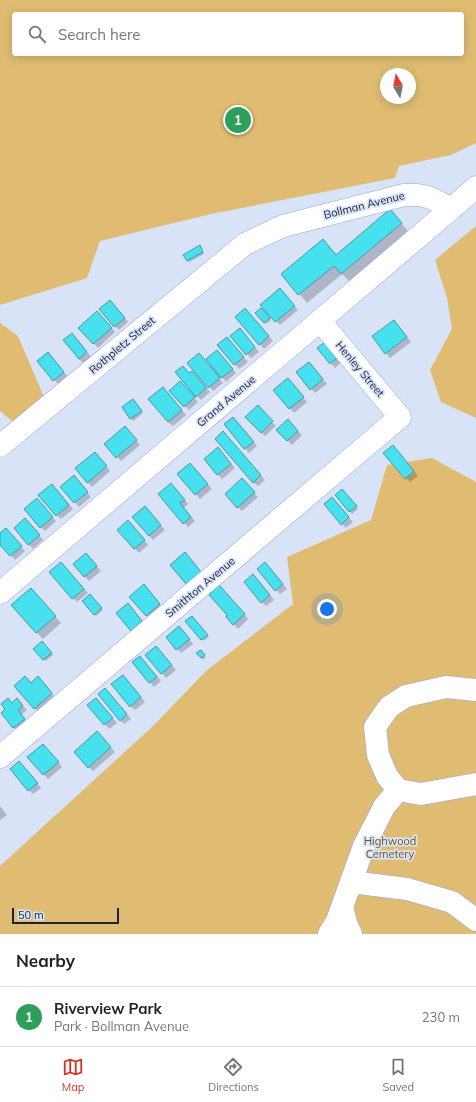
<!DOCTYPE html>
<meta charset="utf-8">
<style>
:root{--surface:#fff;--page:#f6f6f6;--text:#222;--muted:#767676;--line:#e0e0e0;--accent:#d93025}
body{margin:0;font-family:Mulish,sans-serif;background:var(--page);color:var(--text)}
.compass{position:absolute;left:380px;top:68px;width:36px;height:36px;border-radius:50%;background:var(--surface);box-shadow:0 2px 10px #0003;rotate:350deg}
.scale{position:absolute;left:12px;bottom:10px;width:107px;box-sizing:border-box;padding-left:4px;border:2px solid #1b2437;border-top:0;font-size:11px;line-height:14px;white-space:nowrap;color:#1b2437;-webkit-text-stroke:3px #d9e3f8;paint-order:stroke}
.you{position:absolute;left:327px;top:609px;width:14px;height:14px;margin:-10px;border:3px solid #fff;border-radius:50%;background:#1a73e8;box-shadow:0 0 0 6px #1a73e833}
.badge{display:grid;place-items:center;width:26px;height:26px;border-radius:50%;background:var(--accent);color:#fff;font-size:13px;font-weight:700}
.pin{position:absolute;translate:-50% -50%;border:2px solid #fff;box-shadow:0 1px 4px #0006}
.list{margin:0;padding:0;list-style:none}
h2{display:flex;justify-content:space-between;align-items:center;height:52px;margin:0;padding:0 16px;font-size:17px}
h2 small{font-size:13px;font-weight:400;color:var(--muted)}
.list li{display:grid;grid-template-columns:26px 1fr auto;gap:12px;align-items:center;box-sizing:border-box;height:60px;padding:0 16px;border-top:1px solid var(--line)}
.list b{display:block;font-size:15px;white-space:nowrap}
.list p{margin:0;font-size:13px;white-space:nowrap;color:var(--muted)}
.list em{font-size:13px;font-style:normal;color:var(--muted)}
.icon{flex:none;width:22px;height:22px;fill:none;stroke:currentColor;stroke-width:2;stroke-linecap:round;stroke-linejoin:round}
.map{position:relative;flex:none;width:476px;height:934px;overflow:hidden}
.search{position:absolute;background:var(--surface);box-shadow:0 2px 10px #0003;left:12px;right:12px;top:12px;height:44px;display:flex;align-items:center;gap:10px;box-sizing:border-box;padding:0 14px;border-radius:4px;color:var(--muted);font-size:15px}
.sheet{height:112px;background:var(--surface)}
nav{display:flex;justify-content:space-around;align-items:center;box-sizing:border-box;height:56px;border-top:1px solid var(--line);background:var(--surface);font-size:11px;color:var(--muted)}
nav a{display:grid;justify-items:center;gap:2px}
nav .on{color:var(--accent)}
.map>svg:first-child{display:block}
</style>
<div class="map">
<svg width="476" height="934" viewBox="0 0 476 934">
<rect width="100%" height="100%" fill="#d9e3f8"/>
<!-- green -->
<path fill="#dfbc72" fill-rule="evenodd" d="M0,0H476V143L451,155L399,166L395,178L211,214L100,241L87,278L0,305ZM14,14H462V54H14ZM386,74H410V98H386Z
M476,226V418L441,402L430,370L452,329L447,298L435,260Z
M0,323L18,336L44,397L13,422L0,411Z
M432,458L476,482V934H0V866L152,727L207,670L293,604L287,557L371,520L387,465Z"/>
<!-- shadow -->
<path fill="#0003" d="M390,210L409,232L350,282L342,274L307,303L282,274L323,240L337,255Z
M201,248L204,254L189,262L187,261Z
M284,294L298,310L280,325L276,321Z
M114,305L128,322L119,330L115,326Z
M261,309L271,320L266,324L257,313Z
M249,313L273,341L264,349L236,317Z
M101,316L115,332L98,348L79,328Z
M398,325L411,342L390,358L373,336Z
M244,334L259,352L251,358L247,354Z
M76,338L91,357L83,363L79,359Z
M326,342L342,361L335,368L331,363Z
M231,343L248,362L239,369L219,345Z
M221,355L236,373L226,382L207,359Z
M52,358L68,377L58,384L39,362Z
M203,359L223,383L213,391L189,363Z
M313,367L327,384L315,393L298,373Z
M189,374L196,376L210,392L201,400L197,396Z
M292,384L307,402L294,413L275,391Z
M184,387L198,402L189,410L171,391Z
M167,392L186,415L173,426L168,422Z
M135,402L143,413L133,421L123,407Z
M258,407L276,426L265,436L247,417Z
M288,420L302,435L292,445L278,430Z
M237,422L257,446L249,453L225,425Z
M129,432L140,445L121,461L106,444Z
M227,437L265,480L258,486L253,482Z
M397,450L418,476L410,482L406,478Z
M222,453L235,468L222,479L205,459Z
M99,457L110,471L92,487L76,469Z
M194,468L212,489L200,499L178,474Z
M242,480L258,497L242,511L238,507Z
M78,481L91,497L79,507L62,487Z
M175,488L188,504L184,508L195,521L188,527L184,523Z
M56,489L73,509L61,519L57,515Z
M342,490L358,509L352,514L336,495Z
M336,502L353,522L346,528L342,524Z
M41,503L56,521L45,531L41,527Z
M149,512L165,530L153,540L133,517Z
M29,524L43,540L33,549L29,544Z
M132,526L148,545L139,553L119,530Z
M10,533L25,551L15,560L0,543V534Z
M90,558L101,571L89,581L74,564Z
M65,567L88,593L77,602L73,598Z
M270,568L287,589L280,594L259,569Z
M257,580L274,600L266,606L262,602Z
M31,589L61,623L43,639L36,632Z
M148,590L164,609L151,620L130,597Z
M223,591L248,619L238,629L227,617L229,615Z
M90,595L103,610L96,616L83,601Z
M192,617L209,637L203,641L186,621Z
M183,632L193,644L181,653L167,637Z
M42,643L53,655L46,661L35,649Z
M160,651L176,670L166,678L146,655Z
M201,651L206,657L203,660L198,653Z
M140,657L161,681L154,687L133,663Z
M127,680L145,702L135,710L131,706Z
M42,682L56,698L39,712L34,708L31,684Z
M109,693L131,719L124,724L120,720Z
M96,699L117,723L109,729L89,705Z
M12,704H21L27,710L21,715L28,723L18,732L2,713Z
M101,737L115,752L93,771L89,767Z
M47,749L62,767L48,779L29,757Z
M23,767L41,788L33,794L29,790Z
M0,806L7,815L0,820Z"/>
<!-- building -->
<path fill="#47e0ef" stroke="#4b98a0" d="M390,209L402,223L341,274L334,266L298,295L281,274L323,239L336,255Z
M200,245L203,252L187,261L183,255Z
M280,288L295,306L275,322L260,305Z
M110,300L125,318L114,327L99,309Z
M245,308L269,336L259,345L235,317Z
M261,308L270,318L264,323L255,313Z
M97,311L112,328L93,344L78,328Z
M394,320L407,337L385,354L372,336Z
M240,328L255,347L246,355L230,336Z
M72,333L87,352L79,359L63,340Z
M227,337L244,357L234,365L217,345Z
M326,341L339,356L330,364L317,348Z
M217,350L233,369L221,378L206,359Z
M48,352L64,372L53,381L37,361Z
M199,353L220,378L208,388L187,363Z
M309,362L323,379L310,390L296,372Z
M183,366L189,373L192,371L206,388L196,397L175,372Z
M288,378L304,397L289,409L273,390Z
M180,381L195,397L184,407L169,391Z
M163,387L182,410L168,422L148,399Z
M133,399L142,411L130,419L122,407Z
M258,405L273,421L261,433L245,417Z
M233,417L254,442L244,449L224,424Z
M288,419L298,431L287,441L276,430Z
M125,426L137,440L116,458L104,444Z
M223,431L261,475L253,483L215,439Z
M393,445L414,471L405,479L383,453Z
M218,447L231,464L217,475L204,459Z
M95,452L107,466L87,483L75,468Z
M190,463L208,484L195,495L177,474Z
M74,475L88,492L74,503L60,487Z
M242,478L255,492L237,508L225,494Z
M171,483L185,500L180,503L191,517L183,524L158,494Z
M52,484L69,505L56,516L38,495Z
M342,489L357,506L349,512L335,495Z
M332,497L349,517L341,525L324,504Z
M37,498L53,517L40,528L24,509Z
M145,506L161,525L149,536L132,517Z
M25,518L40,535L28,545L14,528Z
M128,520L145,540L134,549L117,530Z
M6,528L22,546L10,556L0,545V533Z
M185,552L202,573L187,585L170,565Z
M86,553L97,566L84,577L73,564Z
M61,562L84,589L72,599L49,572Z
M265,562L283,584L275,591L257,569Z
M253,574L270,595L261,603L244,582Z
M144,584L160,604L146,616L129,597Z
M219,585L245,614L233,625L226,617L227,615L209,595Z
M31,588L56,616L36,633L11,605Z
M90,594L102,608L94,615L82,601Z
M128,603L142,621L131,631L116,613Z
M192,616L208,635L201,640L185,621Z
M179,626L190,639L176,650L166,637Z
M42,641L52,653L43,660L33,649Z
M156,646L172,665L161,674L145,655Z
M201,650L205,655L201,658L196,653Z
M140,656L157,677L149,683L132,662Z
M123,675L141,697L130,707L111,684Z
M25,676L31,683L38,676L52,693L34,709L14,686Z
M105,688L127,714L120,721L98,694Z
M8,698L12,703L17,698L23,706L18,710L25,719L13,728L1,713L5,709L1,704Z
M96,698L113,718L104,725L87,705Z
M97,731L111,747L88,768L74,752Z
M43,744L59,762L43,775L27,757Z
M19,761L38,783L28,791L10,769Z"/>
<g fill="none" stroke-linecap="round" stroke-linejoin="round">
<!-- minor casing -->
<g stroke="#91a9da" stroke-width="23">
<path id="minor" d="M0,446L245,244L283,226L404,195C425,193 434,199 451,209L476,187
M0,593L451,209
M476,690L446,687L406,696L389,707L375,727L378,755L387,776L398,790L421,794L476,784
M0,757L400,417L320,321
M351,882L407,889L452,902L476,920
M342,907L346,923L351,934
M329,934L337,921L364,846L384,807L398,790"/>
</g>
<!-- minor -->
<use href="#minor" stroke="#fff" stroke-width="22"/>
</g>
<g text-anchor="middle" stroke-width="3.5" stroke-linejoin="round" paint-order="stroke">
<!-- street labels -->
<g font-size="11" fill="#1b2437" stroke="#d9e3f8">
<text transform="translate(364 205) rotate(-14)" y="4">Bollman Avenue</text>
<text transform="translate(122 345) rotate(-40)" y="4">Rothpletz Street</text>
<text transform="translate(360 369) rotate(50)" y="4">Henley Street</text>
<text transform="translate(226 401) rotate(-40)" y="4">Grand Avenue</text>
<text transform="translate(200 587) rotate(-40)" y="4">Smithton Avenue</text>
</g>
<!-- park labels -->
<g font-size="11" fill="#6b5420" stroke="#d9e3f8">
<text x="390" y="845">Highwood<tspan x="390" dy="13">Cemetery</tspan></text>
</g>
</g>
</svg>
<svg class="compass" viewBox="-18 -18 36 36"><path d="M0-13l5 13h-10z" fill="#e53935"/><path d="M0 13l5-13h-10z" fill="#767676"/></svg>
<div class="scale">50 m</div>
<div class="you"></div>
<div class="pin badge" style="left:238px;top:120px;background:#2e9e5b">1</div>
<div class="search"><svg class="icon" aria-label="search" viewBox="0 0 24 24"><circle cx="10" cy="10" r="6"/><path d="M15 15l6 6"/></svg>Search here</div>
</div>
<section class="sheet">
<h2>Nearby<small></small></h2>
<ul class="list">
<li><span class="badge" style="background:#2e9e5b">1</span><div><b>Riverview Park</b><p>Park · Bollman Avenue</p></div><em>230 m</em></li>
</ul>
</section>
<nav>
<a class="on"><svg class="icon" aria-label="map" viewBox="0 0 24 24"><path d="M3 6l6-2 6 2 6-2v14l-6 2-6-2-6 2zM9 4v14M15 6v14"/></svg>Map</a>
<a><svg class="icon" aria-label="directions" viewBox="0 0 24 24"><path d="M12 3l9 9-9 9-9-9zM9 14v-3h6M13 9l2 2-2 2"/></svg>Directions</a>
<a><svg class="icon" aria-label="saved" viewBox="0 0 24 24"><path d="M7 4h10v16l-5-4-5 4z"/></svg>Saved</a>
</nav>
